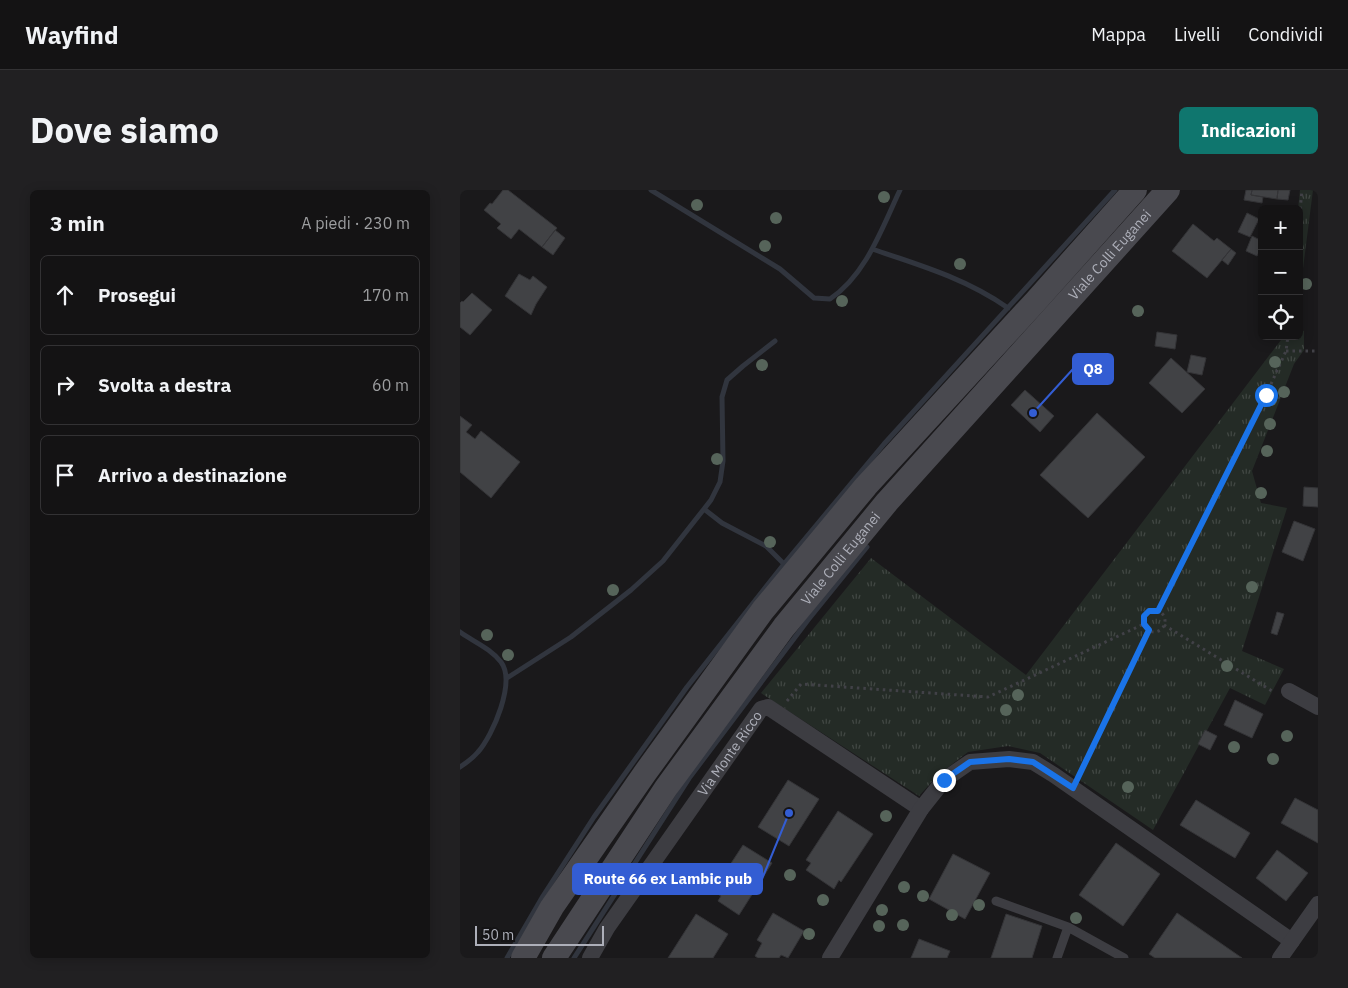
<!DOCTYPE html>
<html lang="it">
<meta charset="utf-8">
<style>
:root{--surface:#141314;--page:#212022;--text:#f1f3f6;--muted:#9d9ea0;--line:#333234;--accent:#0f766e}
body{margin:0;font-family:"IBM Plex Sans",sans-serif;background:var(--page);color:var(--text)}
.controls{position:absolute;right:15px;top:15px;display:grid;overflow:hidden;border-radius:8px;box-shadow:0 2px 12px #0003}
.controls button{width:45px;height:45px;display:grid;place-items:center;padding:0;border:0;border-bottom:1px solid var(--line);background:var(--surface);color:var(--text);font:25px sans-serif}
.scale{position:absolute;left:15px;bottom:12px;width:129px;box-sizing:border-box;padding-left:5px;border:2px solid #adafb9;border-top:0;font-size:14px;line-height:18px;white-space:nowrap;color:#adafb9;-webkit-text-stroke:4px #151416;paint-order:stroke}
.stop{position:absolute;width:15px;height:15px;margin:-11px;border:4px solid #1a73e8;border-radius:50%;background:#fff}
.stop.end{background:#1a73e8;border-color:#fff;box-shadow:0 1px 5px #0008}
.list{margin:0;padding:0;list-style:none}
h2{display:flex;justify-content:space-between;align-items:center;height:65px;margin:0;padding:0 20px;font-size:21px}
h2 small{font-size:16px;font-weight:400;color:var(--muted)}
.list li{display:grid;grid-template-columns:32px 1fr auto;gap:15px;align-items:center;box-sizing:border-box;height:80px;margin:0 10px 10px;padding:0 10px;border:1px solid var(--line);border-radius:8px}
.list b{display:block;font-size:19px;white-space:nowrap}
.list em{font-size:16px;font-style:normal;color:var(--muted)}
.icon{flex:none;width:28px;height:28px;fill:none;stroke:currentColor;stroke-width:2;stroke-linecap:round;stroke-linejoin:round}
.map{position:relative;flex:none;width:858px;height:768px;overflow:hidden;border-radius:8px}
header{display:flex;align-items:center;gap:30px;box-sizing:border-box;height:70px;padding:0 25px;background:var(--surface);border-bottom:1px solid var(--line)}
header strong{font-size:24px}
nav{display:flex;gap:28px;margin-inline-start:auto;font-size:18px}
.intro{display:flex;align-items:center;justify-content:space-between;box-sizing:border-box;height:120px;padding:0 30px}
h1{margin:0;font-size:35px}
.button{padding:12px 22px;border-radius:8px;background:var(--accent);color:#fff;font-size:18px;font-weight:700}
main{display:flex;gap:30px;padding:0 30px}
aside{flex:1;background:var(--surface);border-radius:8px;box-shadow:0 2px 12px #0003}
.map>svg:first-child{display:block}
</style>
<header>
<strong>Wayfind</strong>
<nav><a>Mappa</a><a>Livelli</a><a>Condividi</a></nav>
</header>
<div class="intro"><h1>Dove siamo</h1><a class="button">Indicazioni</a></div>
<main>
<aside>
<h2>3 min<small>A piedi · 230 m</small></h2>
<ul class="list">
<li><svg class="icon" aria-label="ahead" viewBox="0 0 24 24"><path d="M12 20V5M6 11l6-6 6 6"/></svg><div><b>Prosegui</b></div><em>170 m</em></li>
<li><svg class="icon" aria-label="right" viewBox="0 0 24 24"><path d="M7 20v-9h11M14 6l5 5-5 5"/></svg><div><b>Svolta a destra</b></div><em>60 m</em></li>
<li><svg class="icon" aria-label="arrive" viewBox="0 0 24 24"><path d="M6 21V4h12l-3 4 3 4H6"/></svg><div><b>Arrivo a destinazione</b></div></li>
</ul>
</aside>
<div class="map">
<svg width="858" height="768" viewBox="0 0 858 768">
<defs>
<pattern id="park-tufts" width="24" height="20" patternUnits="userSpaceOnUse" patternTransform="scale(1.25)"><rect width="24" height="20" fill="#242b26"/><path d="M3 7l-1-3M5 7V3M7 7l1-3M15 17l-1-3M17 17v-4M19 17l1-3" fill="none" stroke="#414743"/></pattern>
</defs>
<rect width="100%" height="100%" fill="#1a191b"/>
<!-- park -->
<path fill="url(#park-tufts)" d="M840,0H853L839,110V19H838Z
M839,140L844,141V160L834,174L792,281L801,313L827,318L782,461L824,479L805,515L770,498L693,640L580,563L548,556L508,562L478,585L459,606L301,503L411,368L566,485L821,150V146H839Z"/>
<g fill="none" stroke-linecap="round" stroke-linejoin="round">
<!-- stream -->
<path stroke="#31353e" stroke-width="5" d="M191,0L320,79L354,108L370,109C406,85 422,38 440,0
M412,59C460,75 507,89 548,118
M244,319L262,333L306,356L324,374
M0,442C14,452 30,458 41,472C56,492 33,545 18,562C13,568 6,573 0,577
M47,488L111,447L171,400L203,371L244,319L251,310L260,292L263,271L262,207L267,190L283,176L315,151
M47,768L83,706L134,627L227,497L324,374L424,254L655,0
M114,768L230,587L348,430L407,357"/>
</g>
<!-- building -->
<path fill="#414245" stroke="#343437" d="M43,0H48L97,38L82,57L59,39L51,49L37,38L41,34L24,20L30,13L32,14Z
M786,0H792L791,5L803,7L802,13L784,10Z
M792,0H818L817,9L791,5Z
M818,0H830L828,10L817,9Z
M787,23L799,29L790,47L778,42Z
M733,34L754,51L757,48L771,59L747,88L712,61Z
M95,40L105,48L93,65L82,57Z
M792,46L802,51V56L797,66L786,61Z
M771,59L776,63L768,75L762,70Z
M59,84L70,90L73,86L87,97L76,114L71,125L45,106Z
M12,103L32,120L10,145L0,137V113L2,111L3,112Z
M697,142L717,145L715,159L695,156Z
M731,165L746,168L742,185L727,182Z
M711,168L745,199L722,223L689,193Z
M565,200L594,226L580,242L551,215Z
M637,223L685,267L628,328L580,285Z
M0,226L12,235L6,242L15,249L21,241L60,272L31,308L0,282Z
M844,297L858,298V317L843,316Z
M834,331L855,339L843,371L822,362Z
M817,422L824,424L817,445L811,443Z
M775,510L803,524L792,548L764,535Z
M745,540L757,546L750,560L738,554Z
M328,590L359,609L329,656L298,637Z
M835,608L858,620V653L821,633Z
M736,610L790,643L775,668L720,635Z
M378,621L413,644L381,692L379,690L374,699L346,680L351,673L346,670Z
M656,653L700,684L663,736L619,705Z
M283,655L312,673L279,725L258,711L261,706L253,701Z
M817,660L848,683L826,711L796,688Z
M493,664L530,683L505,729L469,709Z
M313,723L344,741L328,768L321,765L319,768H298L295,766L302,753L297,750Z
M717,723L782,768H695L689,764Z
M236,724L268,744L253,768H208Z
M546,724L582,736L572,768H531Z
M459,749L490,761L487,768H451Z"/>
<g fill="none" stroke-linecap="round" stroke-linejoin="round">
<!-- path -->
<path stroke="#414147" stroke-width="3" stroke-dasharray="2.5 4" stroke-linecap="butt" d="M839,32L842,0
M826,161H858
M683 431a11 11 0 1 1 22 0a11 11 0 1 1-22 0Z
M698,421L806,205L826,161L828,146
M704,435L812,501H814
M327,511L341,494L528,507L684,434
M620,583L689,440"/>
<!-- service -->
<path stroke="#3d3d42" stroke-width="9" d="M536,711L608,737L664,768
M597,768L608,737"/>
<!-- minor -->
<g stroke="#3d3d42" stroke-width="16">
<path d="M829,501L858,517"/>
<path id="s1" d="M130,768L147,738L301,519L308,517L461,619"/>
<path d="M370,768L461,619L484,590L510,572L549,569L573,572L594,585L832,751"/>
<path d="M820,768L858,714"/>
</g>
<!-- secondary -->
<g stroke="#49494f" stroke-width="24">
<path d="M63,768L92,717L185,583L303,420L406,296L576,111L675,0"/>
<path id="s2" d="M94,768L206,598L324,437L427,312L708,0"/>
</g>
</g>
<!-- trees -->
<g fill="#56645a">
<circle cx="424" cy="7" r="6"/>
<circle cx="237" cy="15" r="6"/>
<circle cx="316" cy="28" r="6"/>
<circle cx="305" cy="56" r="6"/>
<circle cx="500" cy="74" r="6"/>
<circle cx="846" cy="94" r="6"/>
<circle cx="382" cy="111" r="6"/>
<circle cx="678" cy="121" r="6"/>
<circle cx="815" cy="172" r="6"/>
<circle cx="302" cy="175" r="6"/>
<circle cx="824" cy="202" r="6"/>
<circle cx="811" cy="210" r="6"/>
<circle cx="810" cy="234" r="6"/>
<circle cx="807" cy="261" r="6"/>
<circle cx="257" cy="269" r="6"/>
<circle cx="801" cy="303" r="6"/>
<circle cx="310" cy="352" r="6"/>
<circle cx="792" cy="397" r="6"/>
<circle cx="153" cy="400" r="6"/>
<circle cx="27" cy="445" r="6"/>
<circle cx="48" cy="465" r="6"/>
<circle cx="767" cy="476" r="6"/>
<circle cx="558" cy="505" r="6"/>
<circle cx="546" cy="520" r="6"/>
<circle cx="827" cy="546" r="6"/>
<circle cx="774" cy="557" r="6"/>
<circle cx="813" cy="569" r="6"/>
<circle cx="668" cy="597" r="6"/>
<circle cx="426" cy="626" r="6"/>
<circle cx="330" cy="685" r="6"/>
<circle cx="444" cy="697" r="6"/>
<circle cx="463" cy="706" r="6"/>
<circle cx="363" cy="710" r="6"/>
<circle cx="519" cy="715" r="6"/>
<circle cx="422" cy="720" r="6"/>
<circle cx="492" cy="725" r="6"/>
<circle cx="616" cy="728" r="6"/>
<circle cx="443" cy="735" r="6"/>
<circle cx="419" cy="736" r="6"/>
<circle cx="349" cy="744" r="6"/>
</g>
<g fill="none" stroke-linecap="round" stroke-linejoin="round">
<!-- route -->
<path stroke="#1a73e8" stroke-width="6" d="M484,590L510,572L549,569L573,572L613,598L689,440L684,434V426L689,421H698L806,205"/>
</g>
<g text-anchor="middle" stroke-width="4" stroke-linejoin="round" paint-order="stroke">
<!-- street labels -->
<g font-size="14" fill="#adafb9" stroke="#151416">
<text dy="5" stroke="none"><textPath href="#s2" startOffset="898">Viale Colli Euganei</textPath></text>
<text dy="5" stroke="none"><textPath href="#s2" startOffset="492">Viale Colli Euganei</textPath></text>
<text dy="5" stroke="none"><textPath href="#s1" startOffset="248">Via Monte Ricco</textPath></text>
</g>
</g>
<!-- callouts -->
<path fill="none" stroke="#335dd3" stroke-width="2" d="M573 223L613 179M329 623L302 689"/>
<g fill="#335dd3" stroke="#151416" stroke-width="2">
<circle cx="573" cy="223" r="5"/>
<circle cx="329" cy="623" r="5"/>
</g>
<g fill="#335dd3" stroke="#335dd3" stroke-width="2">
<rect x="613" y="164" width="40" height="30" rx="5"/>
<rect x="113" y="674" width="189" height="30" rx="5"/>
</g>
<g font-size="15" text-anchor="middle" font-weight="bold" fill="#fff">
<text x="633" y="184">Q8</text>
<text x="208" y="694">Route 66 ex Lambic pub</text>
</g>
</svg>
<div class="controls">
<button>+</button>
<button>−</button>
<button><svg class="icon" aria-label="locate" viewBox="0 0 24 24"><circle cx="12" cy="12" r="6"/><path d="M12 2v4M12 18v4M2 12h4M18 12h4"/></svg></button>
</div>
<div class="scale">50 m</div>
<div class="stop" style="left:806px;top:205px"></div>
<div class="stop end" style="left:484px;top:590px"></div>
</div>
</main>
